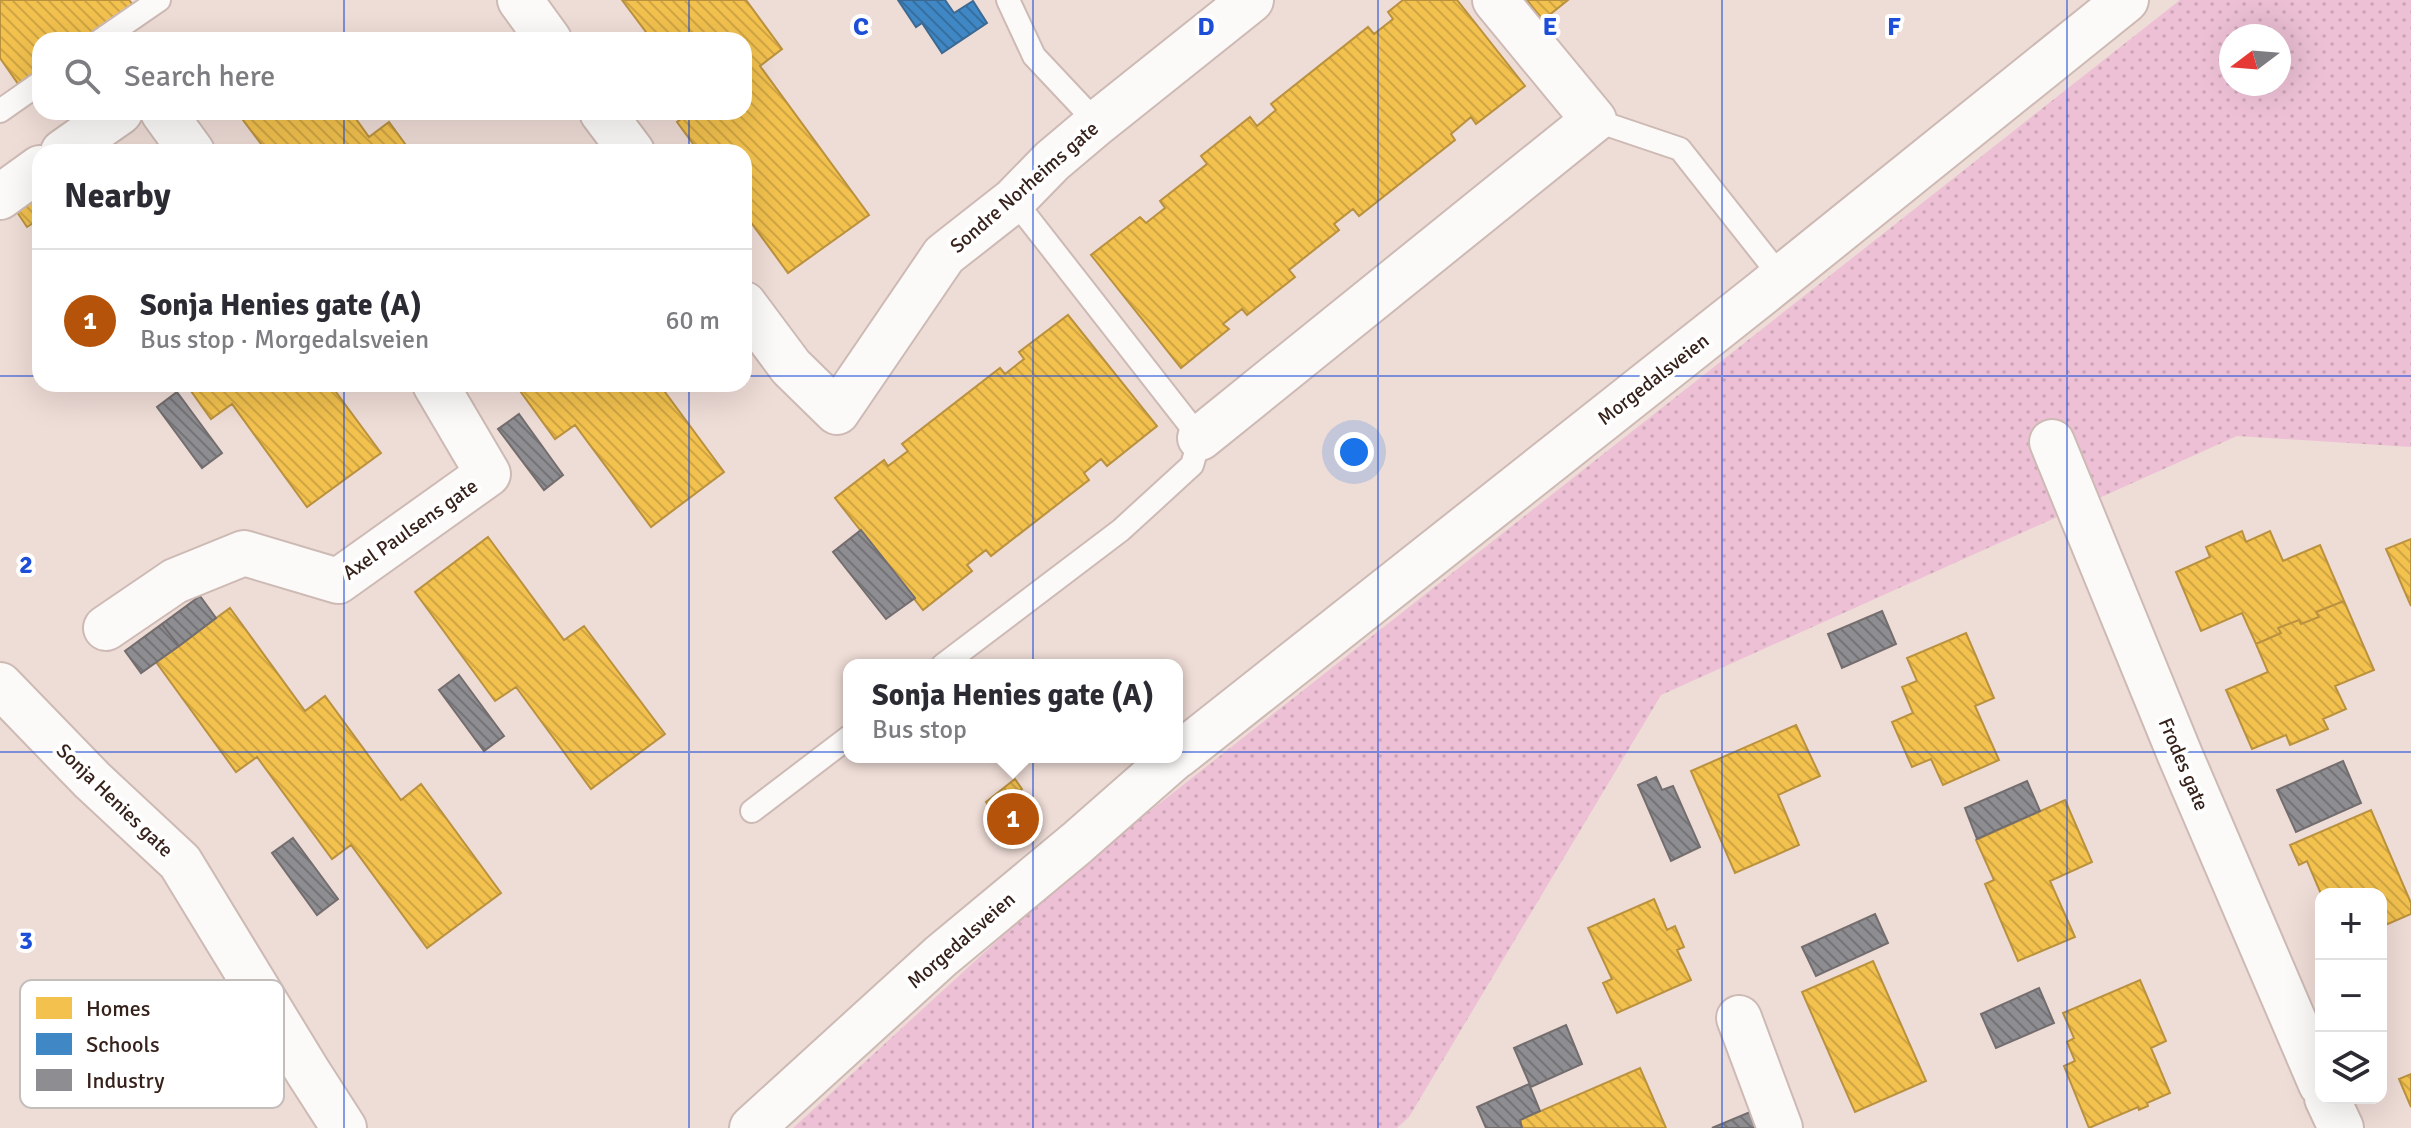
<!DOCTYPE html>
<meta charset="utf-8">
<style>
:root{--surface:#fff;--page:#f7f7f7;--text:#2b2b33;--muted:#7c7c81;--line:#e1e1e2;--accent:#b45309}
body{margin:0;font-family:Signika,sans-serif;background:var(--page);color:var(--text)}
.controls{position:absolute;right:24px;bottom:24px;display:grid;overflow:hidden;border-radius:16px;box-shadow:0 8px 32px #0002}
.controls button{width:72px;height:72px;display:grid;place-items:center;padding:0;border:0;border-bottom:2px solid var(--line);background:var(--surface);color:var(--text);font:40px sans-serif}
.compass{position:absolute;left:2219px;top:24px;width:72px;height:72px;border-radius:50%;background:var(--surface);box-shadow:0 8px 32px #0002;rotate:254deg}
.you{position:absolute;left:1354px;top:452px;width:28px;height:28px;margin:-20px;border:6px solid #fff;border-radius:50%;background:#1a73e8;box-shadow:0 0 0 12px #1a73e833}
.badge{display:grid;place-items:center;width:52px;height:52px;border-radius:50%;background:var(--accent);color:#fff;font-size:26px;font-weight:700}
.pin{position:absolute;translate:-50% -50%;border:4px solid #fff;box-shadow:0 2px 8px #0006}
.popup{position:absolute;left:843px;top:659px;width:340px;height:104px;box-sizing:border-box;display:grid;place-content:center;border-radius:16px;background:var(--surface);filter:drop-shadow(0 2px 6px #0005);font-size:26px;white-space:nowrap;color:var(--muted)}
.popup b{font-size:30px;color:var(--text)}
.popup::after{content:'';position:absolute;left:50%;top:100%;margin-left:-16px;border:16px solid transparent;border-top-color:var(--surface)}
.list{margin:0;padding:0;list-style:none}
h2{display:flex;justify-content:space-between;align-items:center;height:104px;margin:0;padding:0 32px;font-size:34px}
h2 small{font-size:26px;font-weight:400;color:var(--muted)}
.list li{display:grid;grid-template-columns:52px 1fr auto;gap:24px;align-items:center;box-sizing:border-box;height:144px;padding:0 32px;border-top:2px solid var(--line)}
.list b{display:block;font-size:30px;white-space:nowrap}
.list p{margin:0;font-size:26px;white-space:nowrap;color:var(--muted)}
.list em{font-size:26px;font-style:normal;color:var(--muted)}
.icon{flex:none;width:44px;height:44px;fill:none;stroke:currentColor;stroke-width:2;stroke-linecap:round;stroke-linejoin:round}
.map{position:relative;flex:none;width:2411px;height:1128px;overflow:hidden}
.search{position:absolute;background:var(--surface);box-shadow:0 8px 32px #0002;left:32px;top:32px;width:720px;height:88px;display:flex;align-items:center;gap:20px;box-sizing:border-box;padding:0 28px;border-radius:24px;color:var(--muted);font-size:30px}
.panel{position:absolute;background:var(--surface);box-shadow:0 8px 32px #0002;left:32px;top:144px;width:720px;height:248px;border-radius:24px}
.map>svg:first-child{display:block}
</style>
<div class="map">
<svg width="2411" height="1128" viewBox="0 0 2411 1128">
<defs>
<pattern id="park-dots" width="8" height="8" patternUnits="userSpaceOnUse" patternTransform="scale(2)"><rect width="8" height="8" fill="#edc0d5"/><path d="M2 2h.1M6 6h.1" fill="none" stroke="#cca5b6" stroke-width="1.8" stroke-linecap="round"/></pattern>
<pattern id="homes-back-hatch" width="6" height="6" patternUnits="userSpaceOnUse" patternTransform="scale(2)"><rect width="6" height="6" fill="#f2c14e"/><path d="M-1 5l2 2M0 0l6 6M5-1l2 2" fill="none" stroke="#d0a644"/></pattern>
<pattern id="schools-back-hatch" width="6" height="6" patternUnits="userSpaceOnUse" patternTransform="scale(2)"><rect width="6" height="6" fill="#3f88c5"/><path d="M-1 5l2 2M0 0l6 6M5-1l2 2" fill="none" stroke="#366f9f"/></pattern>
<pattern id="industry-back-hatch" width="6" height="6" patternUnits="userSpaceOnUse" patternTransform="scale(2)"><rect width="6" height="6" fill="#8d8d92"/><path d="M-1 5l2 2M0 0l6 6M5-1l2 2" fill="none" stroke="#747376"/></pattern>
</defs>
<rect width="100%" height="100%" fill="#eedcd6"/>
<!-- park -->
<path fill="url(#park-dots)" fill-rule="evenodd" d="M2180,0H2411V447L2237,436L1661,695L1409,1117L1397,1128H793L1070,874ZM2231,36H2279V84H2231Z"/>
<!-- homes -->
<path fill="url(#homes-back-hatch)" stroke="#ba913f" stroke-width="2" d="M0,0H129L133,5L89,40H40V74L21,88L0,58Z
M622,0H746L782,49L760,66L869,215L788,273L744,213V152H699L677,122L690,112H744V40H652Z
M1403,0H1457L1525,86L1476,124L1471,117L1451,134L1455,140L1359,216L1353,209L1334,224L1339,230L1289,270L1295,277L1247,315L1242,309L1223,324L1229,329L1181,368L1091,255L1140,217L1146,223L1165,208L1160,201L1207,164L1201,156L1250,117L1257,126L1276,110L1271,104L1368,27L1374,34L1393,19L1388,12Z
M1527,0H1568L1543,20Z
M237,112H351L369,137L389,122L411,152H267Z
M40,186V228L35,222L27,227L13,206Z
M1068,315L1157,426L1107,466L1101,459L1084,473L1089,480L991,556L986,550L967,565L972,571L923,610L835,498L884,460L888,466L908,451L902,444L1000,368L1005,374L1024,359L1019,352Z
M186,384H330L381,453L307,507L232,404L211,419Z
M515,384H659L724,472L651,527L575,425L555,439Z
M2242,531L2246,542L2270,531L2283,561L2320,545L2344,601L2316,612L2319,617L2301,624L2299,620L2278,628L2281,633L2256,644L2242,613L2201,631L2176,572L2210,557L2206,547Z
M488,537L564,640L584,626L665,734L591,789L516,687L495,701L415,592Z
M2411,539V606L2386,549Z
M2344,601L2374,670L2335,686L2346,709L2323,719L2328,729L2290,745L2286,735L2252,749L2226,690L2268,672L2256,644L2281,633L2278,628L2299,620L2301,624L2319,617L2316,612Z
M230,608L305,711L325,696L401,800L421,784L501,893L427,948L351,845L332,859L257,757L236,772L156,662Z
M1966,633L1994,698L1975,706L1999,760L1943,785L1931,759L1912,767L1892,722L1913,713L1902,687L1917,681L1907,658Z
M1796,725L1820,776L1778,795L1799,845L1735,873L1691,771Z
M1015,779L1022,789L993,812L986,802Z
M2065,800L2092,862L2050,881L2075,937L2018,961L1985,884L1994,880L1976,840Z
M2371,810L2411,903V914L2381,927V894H2321L2307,861L2299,865L2290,845Z
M1654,899L1667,930L1675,926L1684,947L1677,950L1691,980L1617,1013L1603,983L1612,979L1588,928Z
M1873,961L1926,1081L1855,1112L1802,992Z
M2140,980L2166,1041L2151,1048L2170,1093L2147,1103L2148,1106L2139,1110L2138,1107L2089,1128L2064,1066L2075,1061L2067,1042L2074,1038L2063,1013Z
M1640,1068L1666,1128H1522L1520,1120Z
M2411,1074V1107L2399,1079Z"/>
<!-- schools -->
<path fill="url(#schools-back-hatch)" stroke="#3c6992" stroke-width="2" d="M898,0H945L954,13L973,1L987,23L942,53L922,23L916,27Z"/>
<!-- industry -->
<path fill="url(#industry-back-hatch)" stroke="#736d6e" stroke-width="2" d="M177,392L222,453L202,468L157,407Z
M519,414L563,475L544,490L498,429Z
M861,530L915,598L886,619L833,552Z
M200,596L216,618L179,646L162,624Z
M1882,611L1896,644L1842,668L1828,634Z
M162,624L179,646L141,673L125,651Z
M459,675L504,736L484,751L439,690Z
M2343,761L2361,803L2296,832L2277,790Z
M1656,777L1662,790L1673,786L1700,847L1671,861L1638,785Z
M2027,781L2040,811L1977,839L1965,808Z
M293,838L338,899L317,915L272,853Z
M1875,914L1888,943L1816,976L1802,947Z
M2039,988L2054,1023L1996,1048L1981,1014Z
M1566,1025L1582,1064L1531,1087L1514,1048Z
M1529,1084L1540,1111L1520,1120L1522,1128H1486L1477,1107Z
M1750,1112L1756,1128H1712Z"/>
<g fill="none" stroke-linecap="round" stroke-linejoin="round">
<!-- service casing -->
<g stroke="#cdbab4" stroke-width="26">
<path id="service" d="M1008,0L1034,56L1097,123
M101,40L159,0
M0,111L40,83
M1594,120L1680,149L1781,277
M943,665L1121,530L1192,465L1200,438L1014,200
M752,811L849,737"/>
</g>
<!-- minor casing -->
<g stroke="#cdbab4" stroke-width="48">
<path id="minor" d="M520,0L549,40
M163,112L192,152
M602,112L632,152
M63,152L120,112
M0,197L40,168
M744,304L791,367L837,412L944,255L1014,200L1052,161L1097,123L1251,0
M1200,438L1594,120L1495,0
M2052,442L2180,755L2321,1084
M106,628L175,581L244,553L338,581L488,474L435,384
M0,685L92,780L180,862L308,1072L344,1128
M1739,1018L1780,1128
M2327,1098L2341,1128"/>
</g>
<!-- tertiary casing -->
<g stroke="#cdbab4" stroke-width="48">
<path id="tertiary" d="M1177,756L1762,293L2126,0
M752,1128L941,956L1077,843L1175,757"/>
</g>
<!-- service -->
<use href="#service" stroke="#fcfaf9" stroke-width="22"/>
<!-- minor -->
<use href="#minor" stroke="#fcfaf9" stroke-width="44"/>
<!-- tertiary -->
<use href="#tertiary" stroke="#fcfaf9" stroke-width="44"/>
</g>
<!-- grid -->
<path fill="none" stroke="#1d4ed8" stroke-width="2" stroke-opacity="0.55" d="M344,0V40M689,0V40M1033,0V1128M1378,0V1128M1722,0V1128M2067,0V1128M344,112V152M689,112V152M0,376H40M744,376H2411M344,384V1128M689,384V1128M0,752H2411"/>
<g text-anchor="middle" stroke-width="8" stroke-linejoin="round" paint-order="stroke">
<!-- street labels -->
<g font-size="20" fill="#36221b" stroke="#fff">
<text transform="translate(1024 187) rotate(-41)" y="7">Sondre Norheims gate</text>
<text transform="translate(1653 379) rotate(-38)" y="7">Morgedalsveien</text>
<text transform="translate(410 529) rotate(-35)" y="7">Axel Paulsens gate</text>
<text transform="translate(2184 764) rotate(67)" y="7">Frodes gate</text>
<text transform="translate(115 800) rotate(44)" y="7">Sonja Henies gate</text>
<text transform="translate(961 940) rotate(-41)" y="7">Morgedalsveien</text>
</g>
</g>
<!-- legend -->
<rect x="20" y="980" width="264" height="128" rx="12" fill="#fff" stroke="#c3bdbb" stroke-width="2"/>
<rect x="36" y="997" width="36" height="22" fill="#f2c14e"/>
<rect x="36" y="1033" width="36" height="22" fill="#3f88c5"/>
<rect x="36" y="1069" width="36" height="22" fill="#8d8d92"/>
<g font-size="22" fill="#36221b">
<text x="86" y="1016">Homes</text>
<text x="86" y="1052">Schools</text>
<text x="86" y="1088">Industry</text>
</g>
<g font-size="26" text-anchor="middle" font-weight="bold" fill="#1d4ed8" stroke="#fff" stroke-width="8" stroke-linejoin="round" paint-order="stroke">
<text x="861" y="35">C</text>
<text x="1206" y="35">D</text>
<text x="1550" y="35">E</text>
<text x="1894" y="35">F</text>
<text x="26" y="573">2</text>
<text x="26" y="949">3</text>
</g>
</svg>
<div class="controls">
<button>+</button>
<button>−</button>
<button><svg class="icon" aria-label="layers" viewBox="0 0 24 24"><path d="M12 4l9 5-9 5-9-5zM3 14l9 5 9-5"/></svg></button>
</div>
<svg class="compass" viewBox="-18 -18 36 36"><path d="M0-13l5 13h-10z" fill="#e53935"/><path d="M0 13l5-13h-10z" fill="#7c7c81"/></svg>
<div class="you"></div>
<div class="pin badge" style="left:1013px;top:819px">1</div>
<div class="popup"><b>Sonja Henies gate (A)</b>Bus stop</div>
<div class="search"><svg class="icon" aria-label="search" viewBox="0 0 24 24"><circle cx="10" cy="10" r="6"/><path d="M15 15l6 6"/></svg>Search here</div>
<section class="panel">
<h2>Nearby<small></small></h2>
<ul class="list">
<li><span class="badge">1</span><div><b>Sonja Henies gate (A)</b><p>Bus stop · Morgedalsveien</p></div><em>60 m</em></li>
</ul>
</section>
</div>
